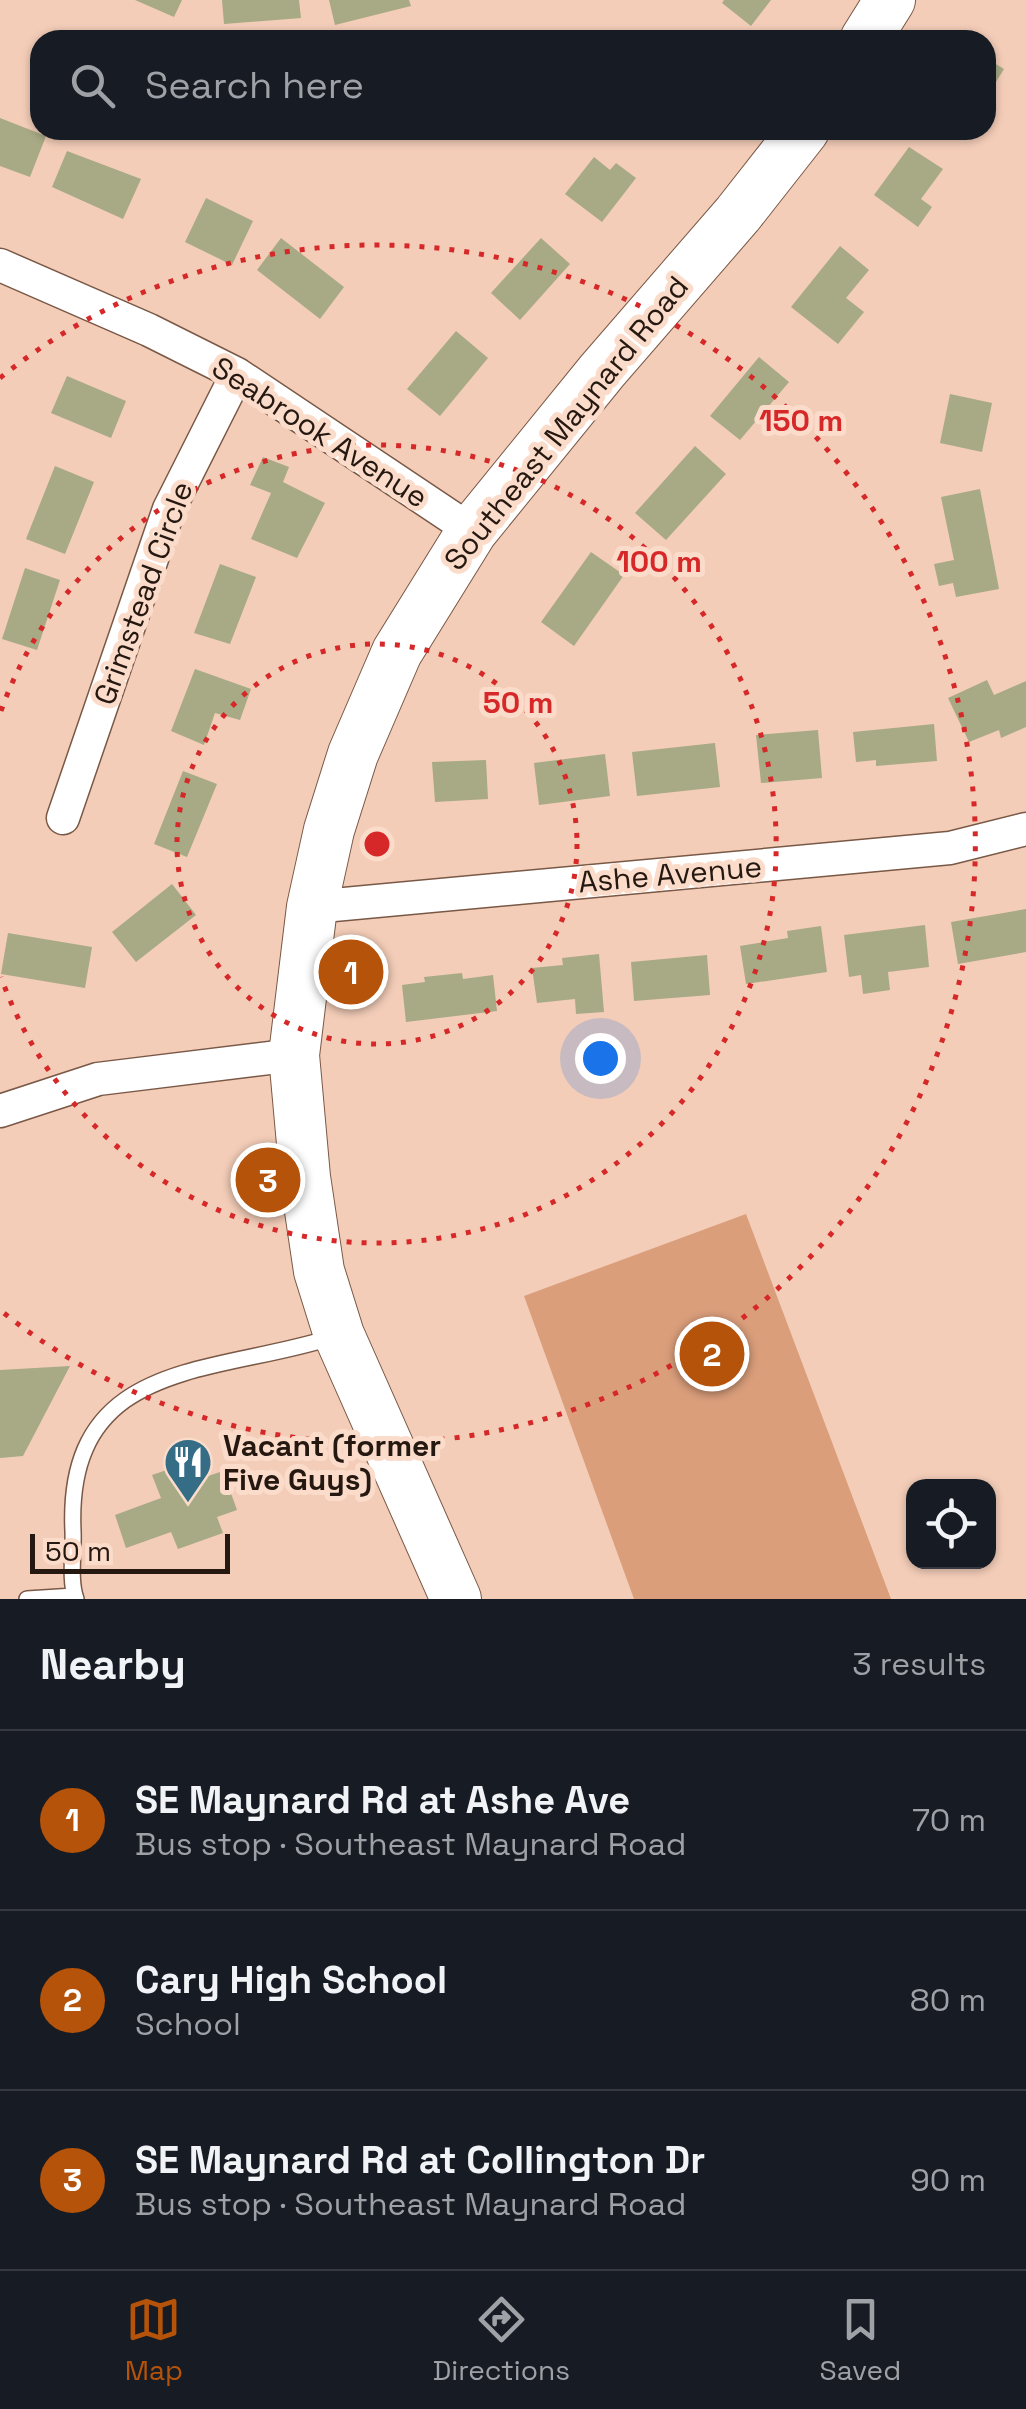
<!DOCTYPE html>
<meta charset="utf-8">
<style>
body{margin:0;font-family:"Space Grotesk",sans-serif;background:#242831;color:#f1f3f6}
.controls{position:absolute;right:30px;bottom:30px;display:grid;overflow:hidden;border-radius:20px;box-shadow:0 2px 8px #0004}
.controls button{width:90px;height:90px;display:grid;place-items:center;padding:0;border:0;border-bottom:2px solid #363941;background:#171b24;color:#f1f3f6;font:50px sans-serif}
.scale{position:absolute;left:30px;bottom:25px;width:200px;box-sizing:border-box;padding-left:10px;border:5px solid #251810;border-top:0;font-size:28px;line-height:35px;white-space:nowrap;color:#251810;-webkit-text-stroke:8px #fbdccb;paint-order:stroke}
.you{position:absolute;left:600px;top:1058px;width:35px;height:35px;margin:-25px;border:8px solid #fff;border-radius:50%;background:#1a73e8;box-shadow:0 0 0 15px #1a73e833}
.badge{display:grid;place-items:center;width:65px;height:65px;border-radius:50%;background:#b45309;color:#fff;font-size:32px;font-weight:700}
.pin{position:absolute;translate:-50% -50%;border:5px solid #fff;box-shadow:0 2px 10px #0006}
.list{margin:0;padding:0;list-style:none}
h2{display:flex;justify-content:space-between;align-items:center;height:130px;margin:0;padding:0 40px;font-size:42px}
h2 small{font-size:32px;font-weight:400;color:#9ea1a6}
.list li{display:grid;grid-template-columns:65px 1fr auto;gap:30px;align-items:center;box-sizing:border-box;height:180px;padding:0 40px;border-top:2px solid #363941}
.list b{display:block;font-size:38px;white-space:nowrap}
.list p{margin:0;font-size:32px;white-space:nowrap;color:#9ea1a6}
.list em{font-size:32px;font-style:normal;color:#9ea1a6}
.icon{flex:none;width:55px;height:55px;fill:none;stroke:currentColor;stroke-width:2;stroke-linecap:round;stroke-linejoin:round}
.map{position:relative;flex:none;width:1026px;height:1599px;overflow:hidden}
.search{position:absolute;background:#171b24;box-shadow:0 2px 8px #0004;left:30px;right:30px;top:30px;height:110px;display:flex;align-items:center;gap:25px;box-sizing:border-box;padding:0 35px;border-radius:30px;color:#9ea1a6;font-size:38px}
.sheet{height:670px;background:#171b24}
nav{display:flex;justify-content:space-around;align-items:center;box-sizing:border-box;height:140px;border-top:2px solid #363941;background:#171b24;font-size:28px;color:#9ea1a6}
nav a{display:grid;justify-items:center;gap:5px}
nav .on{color:#b45309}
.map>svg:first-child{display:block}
</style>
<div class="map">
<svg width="1026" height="1599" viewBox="0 0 1026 1599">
<rect width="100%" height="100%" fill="#f3cdb8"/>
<!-- green -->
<path fill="#da9e7b" d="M746 1214 891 1599H634L524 1296Z"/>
<!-- building -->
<path fill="#a7aa84" d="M135 0H182L174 17Z
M222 0H299L301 18 224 24Z
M329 0H409L411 6 335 25Z
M724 0H771L751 26 722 3Z
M986 58 1004 69 986 98Z
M0 118 46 136 30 177 0 166Z
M909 147 943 169 921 199 932 207 918 227 874 195Z
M67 151 141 179 123 219 52 187Z
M594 157 610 170 616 163 636 178 602 222 565 194Z
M206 198 253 221 232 265 185 242Z
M281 238 344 287 320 319 257 270Z
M541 238 570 264 520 320 491 293Z
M840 246 869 270 846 298 864 312 838 344 791 307Z
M456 331 488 358 440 416 407 389Z
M759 357 789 382 740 440 710 416Z
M67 376 126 401 111 438 51 413Z
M950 394 992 403 982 452 940 443Z
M695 446 726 474 666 540 635 513Z
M263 457 289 467 283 482 325 503 297 558 251 539 271 493 250 485Z
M55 466 94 482 65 554 26 539Z
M980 489 999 589 956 597 953 583 939 586 934 564 954 560 941 497Z
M591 552 624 575 574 646 541 622Z
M220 564 256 577 230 644 194 633Z
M25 568 60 580 37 650 2 639Z
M195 669 251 689 240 720 215 713 204 745 171 731Z
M987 680 994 695 1026 681V727L1001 738 999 730 969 742 948 698Z
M934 724 937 761 876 766V760L856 762 853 732Z
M818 730 822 778 761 783 756 735Z
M715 743 720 787 637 796 632 752Z
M605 754 610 796 539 805 534 763Z
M486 760 488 799 435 802 432 762Z
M183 771 217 784 187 857 154 844Z
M172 884 196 915 136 962 112 932Z
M1026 909V952L958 964 951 922Z
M925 925 929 967 888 972 890 990 863 994 861 975 849 977 844 935Z
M821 926 827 972 746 984 740 946 788 938 787 931Z
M8 933 92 947 85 988 1 974Z
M599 954 604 1012 576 1014 575 999 537 1003 532 968 563 965 562 958Z
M707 955 710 995 634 1001 631 962Z
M462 973 463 979 493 975 497 1011 406 1022 402 985 425 982 424 977Z
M70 1366 23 1456 0 1458V1370Z
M199 1459 205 1477 223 1471 237 1510 217 1517 223 1533 178 1549 171 1532 126 1548 115 1515 161 1498 152 1475Z"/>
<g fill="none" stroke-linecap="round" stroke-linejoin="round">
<!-- lane casing -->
<g stroke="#795846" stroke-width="18">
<path id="lane" d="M27 1599 74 1596
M76 1599C69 1579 74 1553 73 1531 65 1357 216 1375 333 1337"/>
</g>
<!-- street casing -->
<g stroke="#795846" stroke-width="35">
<path id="street" d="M0 265 149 330 237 374 472 531
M63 818 169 509 237 374
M312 907 950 848 1026 829
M0 1111 98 1079 294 1055"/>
</g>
<!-- primary casing -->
<g stroke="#795846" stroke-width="52">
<path id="primary" d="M865 40 890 0
M456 1599 339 1335 319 1271 305 1177 294 1055 312 907 329 830 353 754 397 652 472 531 602 371 738 214 804 130"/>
</g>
<!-- lane -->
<use href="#lane" stroke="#fff" stroke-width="15"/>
<!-- street -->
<use href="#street" stroke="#fff" stroke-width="32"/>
<!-- primary -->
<use href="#primary" stroke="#fff" stroke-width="50"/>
</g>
<!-- distance rings -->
<g fill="none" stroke="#d62828" stroke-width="5" stroke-dasharray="5 10">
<circle cx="377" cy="844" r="200"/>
<path d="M1 711A399 399 0 1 1 1 977"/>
<path d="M0 378A599 599 0 1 1 0 1310"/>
</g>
<!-- icons -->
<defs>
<g id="restaurant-pin" transform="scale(2.5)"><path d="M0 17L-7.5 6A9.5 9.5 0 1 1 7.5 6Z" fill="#356d87" stroke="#fbdccb"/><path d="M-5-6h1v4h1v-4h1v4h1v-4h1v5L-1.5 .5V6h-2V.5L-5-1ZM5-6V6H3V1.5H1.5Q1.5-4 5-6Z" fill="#fff"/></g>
</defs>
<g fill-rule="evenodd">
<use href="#restaurant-pin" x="188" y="1462"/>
</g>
<g text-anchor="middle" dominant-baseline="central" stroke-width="10" stroke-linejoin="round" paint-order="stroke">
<!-- street labels -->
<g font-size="30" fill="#251810" stroke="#fbdccb">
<text transform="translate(566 423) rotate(-51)">Southeast Maynard Road</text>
<text transform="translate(320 432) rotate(33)">Seabrook Avenue</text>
<text transform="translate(143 593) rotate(-70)">Grimstead Circle</text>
<text transform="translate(670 874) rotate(-5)">Ashe Avenue</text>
</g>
<!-- poi labels -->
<g font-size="30" font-weight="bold" fill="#251810" stroke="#fbdccb" text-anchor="start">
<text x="223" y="1445">Vacant (former<tspan x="223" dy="34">Five Guys)</tspan></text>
</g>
</g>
<circle cx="377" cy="844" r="15" fill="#d62828" stroke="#fbdccb" stroke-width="5"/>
<g font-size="30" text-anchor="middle" font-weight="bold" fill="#d62828" stroke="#fbdccb" stroke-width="10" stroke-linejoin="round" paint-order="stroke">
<text x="801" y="431">150 m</text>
<text x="659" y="572">100 m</text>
<text x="518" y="713">50 m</text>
</g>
</svg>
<div class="controls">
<button><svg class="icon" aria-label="locate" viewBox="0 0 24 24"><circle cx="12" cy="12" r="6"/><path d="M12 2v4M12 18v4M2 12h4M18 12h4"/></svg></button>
</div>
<div class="scale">50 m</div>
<div class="you"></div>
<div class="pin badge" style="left:351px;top:972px">1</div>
<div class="pin badge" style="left:712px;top:1354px">2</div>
<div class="pin badge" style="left:268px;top:1180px">3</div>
<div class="search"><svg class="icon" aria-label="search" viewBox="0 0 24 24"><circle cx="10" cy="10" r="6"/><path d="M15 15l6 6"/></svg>Search here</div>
</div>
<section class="sheet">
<h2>Nearby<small>3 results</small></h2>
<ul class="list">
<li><span class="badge">1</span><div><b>SE Maynard Rd at Ashe Ave</b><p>Bus stop · Southeast Maynard Road</p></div><em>70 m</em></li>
<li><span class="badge">2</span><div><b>Cary High School</b><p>School</p></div><em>80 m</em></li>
<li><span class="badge">3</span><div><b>SE Maynard Rd at Collington Dr</b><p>Bus stop · Southeast Maynard Road</p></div><em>90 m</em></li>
</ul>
</section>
<nav>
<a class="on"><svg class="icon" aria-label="map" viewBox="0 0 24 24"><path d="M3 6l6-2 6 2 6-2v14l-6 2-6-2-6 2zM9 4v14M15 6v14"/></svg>Map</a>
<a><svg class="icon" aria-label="directions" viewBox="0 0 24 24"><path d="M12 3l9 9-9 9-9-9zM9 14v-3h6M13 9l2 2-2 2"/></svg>Directions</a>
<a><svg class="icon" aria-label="saved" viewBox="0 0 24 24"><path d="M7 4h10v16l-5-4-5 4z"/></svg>Saved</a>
</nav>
